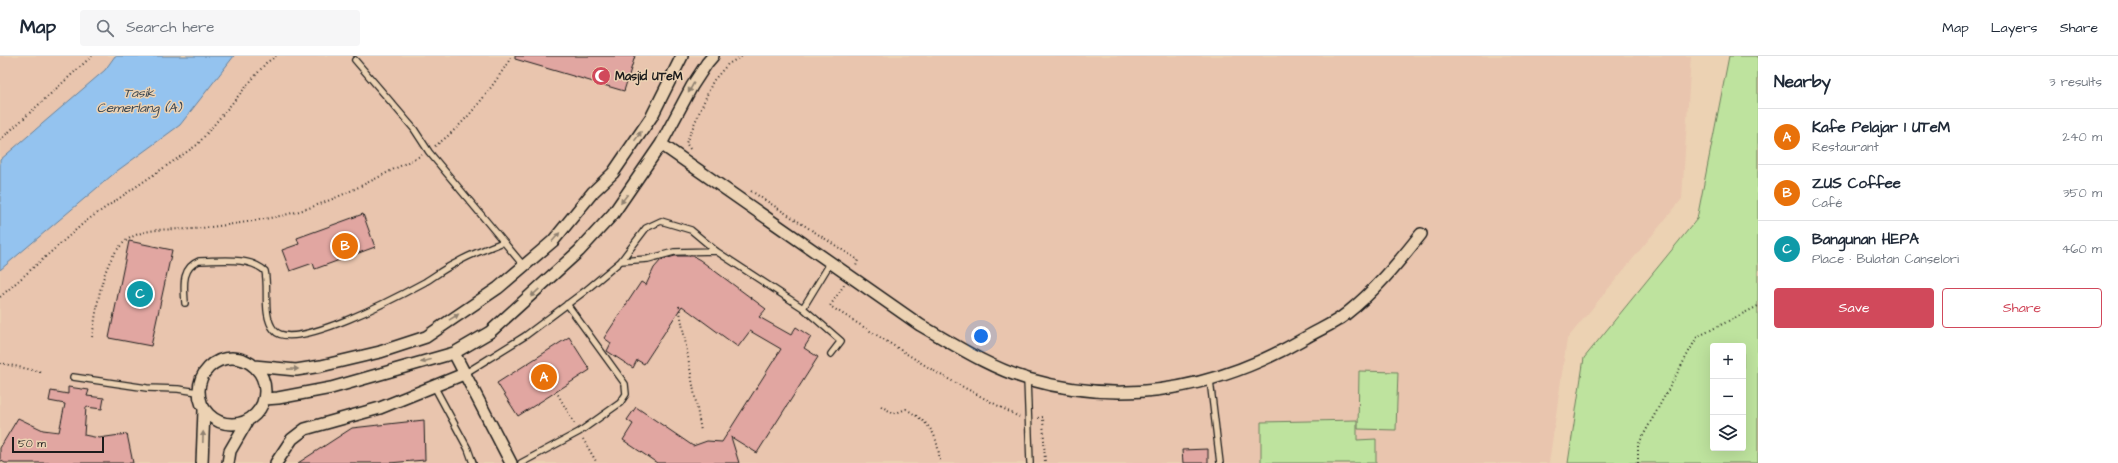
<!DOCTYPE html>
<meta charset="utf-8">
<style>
body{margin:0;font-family:"Architects Daughter",sans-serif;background:#f6f6f7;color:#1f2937}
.controls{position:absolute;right:12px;bottom:12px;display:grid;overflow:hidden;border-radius:4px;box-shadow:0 4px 16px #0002}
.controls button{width:36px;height:36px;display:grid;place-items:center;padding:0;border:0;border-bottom:1px solid #e0e1e3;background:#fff;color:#1f2937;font:20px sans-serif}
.scale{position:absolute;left:12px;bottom:10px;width:92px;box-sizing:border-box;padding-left:4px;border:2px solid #1c1c1c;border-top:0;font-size:11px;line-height:14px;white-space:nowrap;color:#1c1c1c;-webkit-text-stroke:3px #ecd2b3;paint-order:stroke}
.you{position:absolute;left:981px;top:280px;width:14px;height:14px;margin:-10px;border:3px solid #fff;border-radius:50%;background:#1a73e8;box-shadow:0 0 0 6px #1a73e833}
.badge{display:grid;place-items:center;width:26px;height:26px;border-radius:50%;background:#d1495b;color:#fff;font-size:13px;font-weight:700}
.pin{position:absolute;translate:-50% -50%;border:2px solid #fff;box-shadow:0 1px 4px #0006}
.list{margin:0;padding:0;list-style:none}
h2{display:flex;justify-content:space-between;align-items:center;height:52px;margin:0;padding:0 16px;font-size:17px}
h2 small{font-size:13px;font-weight:400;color:#747a83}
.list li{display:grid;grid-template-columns:26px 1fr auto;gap:12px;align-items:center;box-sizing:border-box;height:56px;padding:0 16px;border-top:1px solid #e0e1e3}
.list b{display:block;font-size:15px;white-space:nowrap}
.list p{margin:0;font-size:13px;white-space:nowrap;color:#747a83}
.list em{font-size:13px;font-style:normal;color:#747a83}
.actions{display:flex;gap:8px;padding:12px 16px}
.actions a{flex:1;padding:9px 0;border:1px solid #d1495b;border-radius:4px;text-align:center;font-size:14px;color:#d1495b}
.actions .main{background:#d1495b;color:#fff}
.icon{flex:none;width:22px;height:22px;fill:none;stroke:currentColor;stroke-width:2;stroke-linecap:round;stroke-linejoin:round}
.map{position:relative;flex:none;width:1758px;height:407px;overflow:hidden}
header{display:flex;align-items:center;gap:24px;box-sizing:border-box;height:56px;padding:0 20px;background:#fff;border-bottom:1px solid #e0e1e3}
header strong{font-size:19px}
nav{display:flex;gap:22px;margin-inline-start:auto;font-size:14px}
.search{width:280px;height:36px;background:#f6f6f7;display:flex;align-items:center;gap:10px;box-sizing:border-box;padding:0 14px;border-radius:4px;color:#747a83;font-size:15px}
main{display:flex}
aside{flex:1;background:#fff}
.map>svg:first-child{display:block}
</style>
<header>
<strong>Map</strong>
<div class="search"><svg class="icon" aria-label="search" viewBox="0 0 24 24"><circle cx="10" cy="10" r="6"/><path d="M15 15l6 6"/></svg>Search here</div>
<nav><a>Map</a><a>Layers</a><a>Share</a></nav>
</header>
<main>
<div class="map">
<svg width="1758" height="407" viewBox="0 0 1758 407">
<rect width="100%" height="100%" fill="#ecd2b3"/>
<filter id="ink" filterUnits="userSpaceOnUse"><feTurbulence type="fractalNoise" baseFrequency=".025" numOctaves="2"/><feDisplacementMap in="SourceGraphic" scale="8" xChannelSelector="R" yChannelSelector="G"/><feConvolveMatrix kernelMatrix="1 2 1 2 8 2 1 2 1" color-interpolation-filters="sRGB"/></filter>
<g filter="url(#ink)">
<!-- built -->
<path fill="#e9c5ae" d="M0 0H1691L1682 143 1567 283 1549 407H0Z"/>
<!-- green -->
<path fill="#bee39e" stroke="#6d805d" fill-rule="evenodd" d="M1729 0H1758V407H1568L1584 302 1697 163ZM1713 290H1743V392H1713Z
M1359 315 1398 316 1396 374 1358 373Z
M1357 364V384L1376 383V407H1261V366Z"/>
<!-- water -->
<path fill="#94c3ef" stroke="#64809b" d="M115 0H234L180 69 117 115 0 214V104L105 14Z"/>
<!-- building -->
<path fill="#e1a6a1" stroke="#1c1c1c" d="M515 0H635L624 35 515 3Z
M363 158 375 191 315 213 313 207 290 215 282 194 299 188 297 182Z
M129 185 172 194 151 290 109 282Z
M675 200H693L700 204 766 253 759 261 791 279 796 271 811 281 804 292 818 301 757 397 731 381 739 407H657L623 384 633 368 627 364 636 351 693 390 707 385 722 386 781 293 750 275 738 291 682 250 644 308 637 304 633 312 607 295 611 287 604 282 641 226 646 229 654 212 661 204Z
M569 281 590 314 518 360 497 327Z
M68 331 89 334 87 340 104 342 102 353 86 351 84 379 99 382 127 378 133 407H5L0 404V392L18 362 43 374 59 376 65 348 49 345 51 335 68 338Z
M424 364 425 404 389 407H298L352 372Z
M1208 393V407H1183L1182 394Z"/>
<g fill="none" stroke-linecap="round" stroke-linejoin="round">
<!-- service casing -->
<g stroke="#1c1c1c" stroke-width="8">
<path id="service" d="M355 4 414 73 429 96 523 209
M621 205 648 203 674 196 716 195
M185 247C184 230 181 212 199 205 220 205 249 200 265 215 269 233 262 259 274 274 292 298 403 238 425 226 435 220 445 212 456 207 470 198 487 193 503 186
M803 252 831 206
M464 318 525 280 585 235 621 205 646 172 661 165 691 174 716 195 803 252 841 285 831 298
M73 321 147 332 178 333 198 336
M1027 323 1030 407
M1210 324 1220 407
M434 330 468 393 473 407
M521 407 579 376 620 347 626 338 625 328 567 248"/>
</g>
<!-- minor casing -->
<g stroke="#1c1c1c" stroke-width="14">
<path id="minor" d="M661 88 920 269C955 289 990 312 1028 323 1125 351 1219 332 1305 282 1318 274 1334 268 1346 258 1375 235 1398 207 1421 178
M454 297 511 407
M199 335a33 33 0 1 1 66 0a33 33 0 1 1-66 0Z
M254 310 296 314 321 310 380 296 426 281 498 232 553 185 593 136 613 117 652 60 682 0
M265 343 278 342 331 332 454 297 490 276 579 195 613 158 661 88 692 30 707 7 713 0
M202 407 204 354
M228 407 230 395 248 364
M276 407 292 383 305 373 380 352 464 318"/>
</g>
<!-- path -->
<path stroke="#1c1c1c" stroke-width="2" stroke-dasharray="1 3" stroke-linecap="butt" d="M0 84 92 0
M435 90C466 68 492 32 512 0
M690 93 686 87 713 25 728 8 742 0
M751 135 858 204 856 210
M844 229 830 250 939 318 1019 361
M0 241 86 165 197 89 266 7 276 0
M679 250 701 375
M92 281C98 250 100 201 130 182 148 171 173 174 193 173 221 170 251 166 280 160 331 149 375 122 422 99
M0 307 42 316
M556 335 575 369
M881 350 894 358 906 353C932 369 937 377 940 407
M1038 362 1043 361 1045 407
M583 383 597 407
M1638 407V389L1697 281 1758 250"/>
<!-- service -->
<use href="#service" stroke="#ecd2b3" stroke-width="5.5"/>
<!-- minor -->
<use href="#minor" stroke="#ecd2b3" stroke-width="11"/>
</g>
<!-- one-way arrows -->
<defs><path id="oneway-solid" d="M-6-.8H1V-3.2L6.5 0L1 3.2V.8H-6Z"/></defs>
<g fill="#8e806f">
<use href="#oneway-solid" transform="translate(691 32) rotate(119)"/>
<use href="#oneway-solid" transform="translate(638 80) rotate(-55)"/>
<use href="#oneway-solid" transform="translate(624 143) rotate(127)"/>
<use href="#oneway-solid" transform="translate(556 181) rotate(-49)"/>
<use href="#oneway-solid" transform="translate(535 237) rotate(137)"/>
<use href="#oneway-solid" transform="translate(454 261) rotate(-32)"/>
<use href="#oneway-solid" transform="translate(426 305) rotate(164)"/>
<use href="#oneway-solid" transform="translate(293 313) rotate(-1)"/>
<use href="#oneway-solid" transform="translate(203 381) rotate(-88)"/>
</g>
</g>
<!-- icons -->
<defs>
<g id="mosque-disc" transform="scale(1)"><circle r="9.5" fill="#d1495b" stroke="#ecd2b3"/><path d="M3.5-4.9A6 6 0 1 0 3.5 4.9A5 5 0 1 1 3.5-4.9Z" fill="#fff"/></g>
</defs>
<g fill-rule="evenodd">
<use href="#mosque-disc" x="601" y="20"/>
</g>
<g text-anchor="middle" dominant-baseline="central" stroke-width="3" stroke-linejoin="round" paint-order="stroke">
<!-- poi labels -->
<g font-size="12" font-weight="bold" fill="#1c1c1c" stroke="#ecd2b3" text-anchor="start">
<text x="615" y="20">Masjid UTeM</text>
</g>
<!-- water labels -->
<g font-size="13" font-style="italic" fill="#3a4651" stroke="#ecd2b3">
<text x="139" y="37">Tasik<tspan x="139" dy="15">Cemerlang (A)</tspan></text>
</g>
</g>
</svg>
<div class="controls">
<button>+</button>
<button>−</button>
<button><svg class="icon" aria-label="layers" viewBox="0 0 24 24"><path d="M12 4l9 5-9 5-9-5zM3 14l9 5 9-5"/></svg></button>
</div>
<div class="scale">50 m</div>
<div class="you"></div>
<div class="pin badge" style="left:544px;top:321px;background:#e8710a">A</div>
<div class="pin badge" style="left:345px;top:190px;background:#e8710a">B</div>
<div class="pin badge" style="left:140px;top:238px;background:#0f9aa8">C</div>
</div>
<aside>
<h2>Nearby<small>3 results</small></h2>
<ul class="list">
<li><span class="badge" style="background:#e8710a">A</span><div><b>Kafe Pelajar 1 UTeM</b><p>Restaurant</p></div><em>240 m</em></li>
<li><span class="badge" style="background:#e8710a">B</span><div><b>ZUS Coffee</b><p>Café</p></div><em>350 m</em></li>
<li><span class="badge" style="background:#0f9aa8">C</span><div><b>Bangunan HEPA</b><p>Place · Bulatan Canselori</p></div><em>460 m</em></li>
</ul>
<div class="actions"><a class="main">Save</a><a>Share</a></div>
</aside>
</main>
